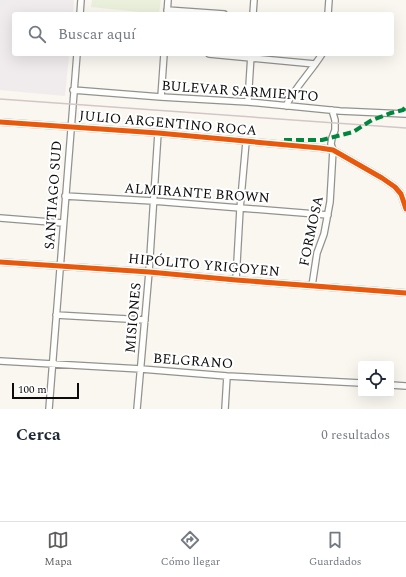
<!DOCTYPE html>
<html lang="es">
<meta charset="utf-8">
<style>
body{margin:0;font-family:Spectral,serif;background:#f2f2f3;color:#1f2937}
.controls{position:absolute;right:12px;bottom:12px;display:grid;overflow:hidden;border-radius:4px;box-shadow:0 4px 16px #0002}
.controls button{width:36px;height:36px;display:grid;place-items:center;padding:0;border:0;border-bottom:1px solid #e0e1e3;background:#fff;color:#1f2937;font:20px sans-serif}
.scale{position:absolute;left:12px;bottom:10px;width:67px;box-sizing:border-box;padding-left:4px;border:2px solid #0c0c0c;border-top:0;font-size:11px;line-height:14px;white-space:nowrap;color:#0c0c0c;-webkit-text-stroke:3px #fff;paint-order:stroke}
.list{margin:0;padding:0;list-style:none}
h2{display:flex;justify-content:space-between;align-items:center;height:52px;margin:0;padding:0 16px;font-size:17px}
h2 small{font-size:13px;font-weight:400;color:#747a83}
.icon{flex:none;width:22px;height:22px;fill:none;stroke:currentColor;stroke-width:2;stroke-linecap:round;stroke-linejoin:round}
.map{position:relative;flex:none;width:406px;height:409px;overflow:hidden}
.search{position:absolute;background:#fff;box-shadow:0 4px 16px #0002;left:12px;right:12px;top:12px;height:44px;display:flex;align-items:center;gap:10px;box-sizing:border-box;padding:0 14px;border-radius:4px;color:#747a83;font-size:15px}
.sheet{height:112px;background:#fff}
nav{display:flex;justify-content:space-around;align-items:center;box-sizing:border-box;height:56px;border-top:1px solid #e0e1e3;background:#fff;font-size:11px;color:#747a83}
nav a{display:grid;justify-items:center;gap:2px}
nav .on{color:#5f5e5c}
.map>svg:first-child{display:block}
</style>
<div class="map">
<svg width="406" height="409" viewBox="0 0 406 409">
<rect width="100%" height="100%" fill="#f9f7f0"/>
<!-- industrial -->
<path fill="#f0ebed" d="M0 0H74L73 14H14V54H69L65 96 0 90Z"/>
<!-- pitch -->
<path fill="#ebf0dc" d="M92 0H161L159 14 91 7Z"/>
<g fill="none" stroke-linecap="round" stroke-linejoin="round">
<!-- minor casing -->
<g stroke="#93928f" stroke-width="8">
<path id="minor" d="M167 10 224 14
M80 14 81 0
M167 14 168 0
M253 14 254 0
M328 14 329 0
M209 54 315 64
M73 90 161 97 248 102 340 111 406 114
M161 97 164 54
M248 102 251 55
M286 106C295 87 311 72 322 54
M0 122 158 133 320 148 333 150 382 178 395 187 401 194 406 209
M65 196 153 201 328 215
M0 218 63 223
M0 262 149 272 236 280 406 293
M236 280 240 209 246 142
M312 286 317 253 324 234 330 202 333 150 331 144 332 138 335 130V120L332 110
M56 315 145 320
M0 361 141 369 227 376 361 383
M391 385 406 386
M49 409 77 54
M137 409 149 272 158 133
M225 409 227 376"/>
</g>
<!-- minor -->
<use href="#minor" stroke="#fefefd" stroke-width="5.5"/>
<!-- rail -->
<path stroke="#d4c6c6" stroke-width="1.5" d="M0 99 406 128"/>
<!-- quiet -->
<path stroke="#00873e" stroke-width="4" stroke-dasharray="8 4" stroke-linecap="butt" d="M284 140H322L353 132 372 120 391 113 403 110 406 106"/>
<!-- cycleway casing -->
<g stroke="#fff" stroke-width="8">
<path id="cycleway" d="M0 122 158 133 320 148 333 150 382 178 395 187 401 194 406 209
M0 262 149 272 236 280 406 293"/>
</g>
<!-- cycleway -->
<use href="#cycleway" stroke="#e8590c" stroke-width="5"/>
</g>
<g text-anchor="middle" dominant-baseline="central" stroke-width="4" stroke-linejoin="round" paint-order="stroke">
<!-- street labels -->
<g font-size="14" fill="#0c0c0c" stroke="#fff">
<text transform="translate(240 91) rotate(4)">BULEVAR SARMIENTO</text>
<text transform="translate(168 123) rotate(5)">JULIO ARGENTINO ROCA</text>
<text transform="translate(197 193) rotate(4)">ALMIRANTE BROWN</text>
<text transform="translate(53 195) rotate(-86)">SANTIAGO SUD</text>
<text transform="translate(311 231) rotate(-78)">FORMOSA</text>
<text transform="translate(204 265) rotate(5)">HIPÓLITO YRIGOYEN</text>
<text transform="translate(133 318) rotate(-85)">MISIONES</text>
<text transform="translate(193 361) rotate(4)">BELGRANO</text>
</g>
</g>
</svg>
<div class="controls">
<button><svg class="icon" aria-label="locate" viewBox="0 0 24 24"><circle cx="12" cy="12" r="6"/><path d="M12 2v4M12 18v4M2 12h4M18 12h4"/></svg></button>
</div>
<div class="scale">100 m</div>
<div class="search"><svg class="icon" aria-label="search" viewBox="0 0 24 24"><circle cx="10" cy="10" r="6"/><path d="M15 15l6 6"/></svg>Buscar aquí</div>
</div>
<section class="sheet">
<h2>Cerca<small>0 resultados</small></h2>
<ul class="list">
</ul>
</section>
<nav>
<a class="on"><svg class="icon" aria-label="map" viewBox="0 0 24 24"><path d="M3 6l6-2 6 2 6-2v14l-6 2-6-2-6 2zM9 4v14M15 6v14"/></svg>Mapa</a>
<a><svg class="icon" aria-label="directions" viewBox="0 0 24 24"><path d="M12 3l9 9-9 9-9-9zM9 14v-3h6M13 9l2 2-2 2"/></svg>Cómo llegar</a>
<a><svg class="icon" aria-label="saved" viewBox="0 0 24 24"><path d="M7 4h10v16l-5-4-5 4z"/></svg>Guardados</a>
</nav>
